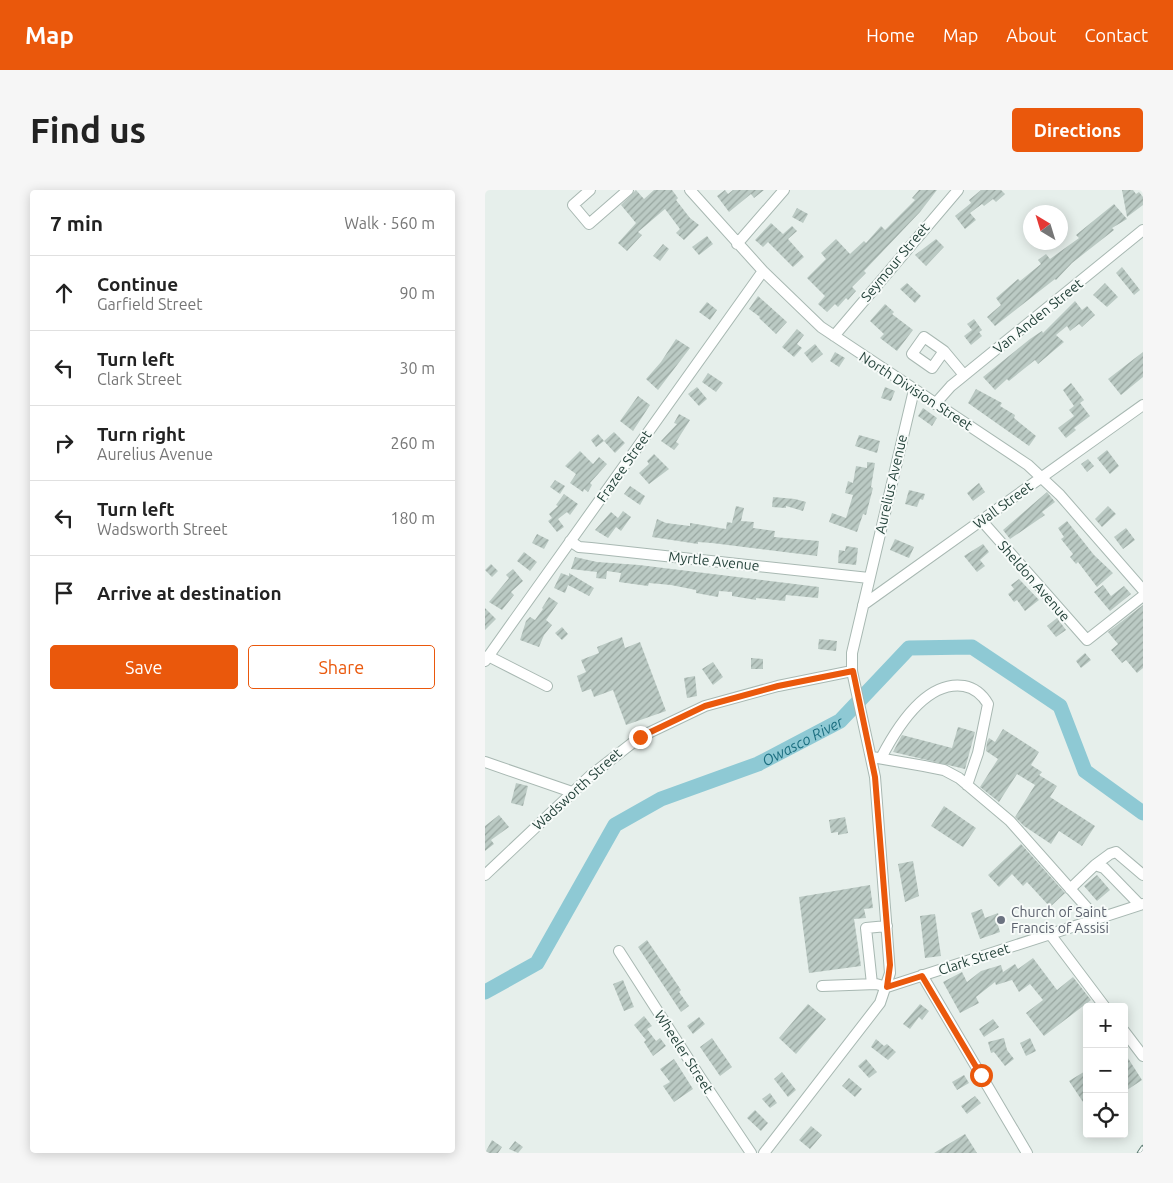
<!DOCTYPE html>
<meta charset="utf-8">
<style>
body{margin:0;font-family:Ubuntu,sans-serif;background:#f6f6f6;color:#222}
.controls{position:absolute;right:15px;bottom:15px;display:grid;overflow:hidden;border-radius:5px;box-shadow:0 2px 12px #0003}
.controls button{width:45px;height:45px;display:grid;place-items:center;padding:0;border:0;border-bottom:1px solid #e0e0e0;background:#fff;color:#222;font:25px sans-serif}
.compass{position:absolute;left:538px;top:15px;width:45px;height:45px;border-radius:50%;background:#fff;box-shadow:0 2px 12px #0003;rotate:322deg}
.stop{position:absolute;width:15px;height:15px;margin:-11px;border:4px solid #ea580c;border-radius:50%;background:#fff}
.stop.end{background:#ea580c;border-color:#fff;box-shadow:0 1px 5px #0008}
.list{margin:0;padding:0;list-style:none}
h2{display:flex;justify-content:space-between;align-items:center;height:65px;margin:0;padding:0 20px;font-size:21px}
h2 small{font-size:16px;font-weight:400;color:#767676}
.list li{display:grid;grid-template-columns:32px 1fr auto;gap:15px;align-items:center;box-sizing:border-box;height:75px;padding:0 20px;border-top:1px solid #e0e0e0}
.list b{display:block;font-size:19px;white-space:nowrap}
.list p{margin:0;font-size:16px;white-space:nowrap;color:#767676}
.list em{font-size:16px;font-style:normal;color:#767676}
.actions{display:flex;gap:10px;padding:15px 20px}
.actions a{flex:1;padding:11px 0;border:1px solid #ea580c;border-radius:5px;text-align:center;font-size:18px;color:#ea580c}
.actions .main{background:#ea580c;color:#fff}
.icon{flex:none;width:28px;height:28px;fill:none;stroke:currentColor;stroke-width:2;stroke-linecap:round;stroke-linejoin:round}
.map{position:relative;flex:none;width:658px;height:963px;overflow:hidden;border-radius:5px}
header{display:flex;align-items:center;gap:30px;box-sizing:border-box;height:70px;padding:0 25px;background:#ea580c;color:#fff}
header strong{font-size:24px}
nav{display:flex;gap:28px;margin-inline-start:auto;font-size:18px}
.intro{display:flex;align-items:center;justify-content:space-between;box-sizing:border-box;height:120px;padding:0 30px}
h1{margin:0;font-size:35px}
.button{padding:12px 22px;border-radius:5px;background:#ea580c;color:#fff;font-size:18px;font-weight:700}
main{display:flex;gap:30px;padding:0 30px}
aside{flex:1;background:#fff;border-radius:5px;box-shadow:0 2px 12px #0003}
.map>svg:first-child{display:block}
</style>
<header>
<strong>Map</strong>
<nav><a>Home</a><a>Map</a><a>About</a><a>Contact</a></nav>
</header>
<div class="intro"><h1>Find us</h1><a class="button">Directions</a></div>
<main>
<aside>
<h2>7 min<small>Walk · 560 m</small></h2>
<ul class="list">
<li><svg class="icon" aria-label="ahead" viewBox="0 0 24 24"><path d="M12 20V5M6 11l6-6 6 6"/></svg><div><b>Continue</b><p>Garfield Street</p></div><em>90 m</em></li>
<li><svg class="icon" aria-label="left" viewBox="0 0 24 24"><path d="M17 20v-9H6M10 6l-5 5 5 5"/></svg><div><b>Turn left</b><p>Clark Street</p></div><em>30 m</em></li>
<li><svg class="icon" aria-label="right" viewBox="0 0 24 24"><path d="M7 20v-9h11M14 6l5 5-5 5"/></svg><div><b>Turn right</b><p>Aurelius Avenue</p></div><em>260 m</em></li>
<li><svg class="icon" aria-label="left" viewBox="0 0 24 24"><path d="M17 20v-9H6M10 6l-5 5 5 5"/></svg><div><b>Turn left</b><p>Wadsworth Street</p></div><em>180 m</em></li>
<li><svg class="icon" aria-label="arrive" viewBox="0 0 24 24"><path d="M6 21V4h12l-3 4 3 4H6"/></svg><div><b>Arrive at destination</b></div></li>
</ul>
<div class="actions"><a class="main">Save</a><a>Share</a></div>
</aside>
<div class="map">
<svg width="658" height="963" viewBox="0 0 658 963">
<defs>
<pattern id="building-hatch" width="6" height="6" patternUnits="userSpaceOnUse" patternTransform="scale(1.25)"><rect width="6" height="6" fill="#bbcac4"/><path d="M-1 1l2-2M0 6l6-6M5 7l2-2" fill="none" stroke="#98a6a0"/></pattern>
</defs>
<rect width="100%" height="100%" fill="#e6efeb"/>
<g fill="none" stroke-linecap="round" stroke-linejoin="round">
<!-- river -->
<path stroke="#8ec9d4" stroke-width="15" id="s1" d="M0 802 52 773 130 635 176 609 273 574 355 531 424 458 487 457 575 516 600 581 658 623"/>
</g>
<!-- building -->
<path fill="url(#building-hatch)" d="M151 0 159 9 169 0H187L193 8 191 10 205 28 214 35 199 50 191 43 195 39 180 19 153 42 157 45 142 61 133 53 151 33 136 15Z
M240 0 243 4 248 0H279L269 8 266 4 244 22 232 6Z
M434 0H452L435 22 379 81 381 83 367 97 371 101 363 110 361 108 353 117 350 114 342 122 333 114 340 106 322 88 341 69 336 63 351 49 365 64 379 51 381 53 396 36 400 40 430 10 427 8Z
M496 0H516L520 4 511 12 508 9 499 16 497 14 485 23 491 30 480 39 470 26 486 13 484 10Z
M637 0H648L651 4 654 2 658 7V15L642 27Z
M629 14 642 29 627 38 629 40 587 73 571 90 570 89 510 136 502 127 516 115 511 108 533 89 535 91 556 74 553 70 561 64 565 69 594 48 591 45Z
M312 18 323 24 318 33 307 27Z
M286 33 298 44 307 36 312 41 303 49 319 67 308 77 283 52 278 57 270 50Z
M222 46 228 54 214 65 207 57Z
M451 49 459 57 441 76 430 65Z
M178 54 184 59 175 71 168 66Z
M637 77 655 100 649 105 631 83Z
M422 93 436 106 430 113 415 99Z
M620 93 633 107 622 117 608 105Z
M273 106 302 132 291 144 274 128 275 127 264 119Z
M590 111 597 120 602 116 610 125 597 137 594 134 585 141 582 136 571 145 579 152 560 168 553 174 550 170 524 191 522 189 510 200 498 187 545 149 557 141 558 143Z
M222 112 232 120 225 130 214 122Z
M400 114 409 122 407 124 428 140 412 161 395 148 399 144 385 131Z
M489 129 497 140 494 142 497 146 486 155 479 146 487 140 482 134Z
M312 139 319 145 312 154 317 158 309 167 297 157Z
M191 149 205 158 173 200 161 189 176 172Z
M330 154 338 164 327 173 319 163Z
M350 162 360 168 354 177 345 171Z
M658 162V187L636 205 623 189Z
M223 183 238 193 231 202 217 192Z
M586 193 599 210 595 213 605 226 589 238 591 240 581 248 573 238 589 226 584 220 589 216 578 200Z
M212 197 222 209 214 216 203 204Z
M400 197 410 201 406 211 396 208Z
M491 199 517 213 515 216 530 225 529 228 551 246 544 256 483 213Z
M153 206 165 215 148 241 135 231Z
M438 218 452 228 447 236 433 226Z
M194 224 205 230 191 252 194 254 189 260 176 251 192 234 189 233Z
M129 242 140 253 130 263 119 251Z
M113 244 119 251 111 257 106 250Z
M374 245 395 251 392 263 370 256Z
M622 260 634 276 625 284 612 268Z
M95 261 108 274 114 267 122 274 105 293 107 295 103 302 99 299 98 302 85 293 91 284 80 276Z
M169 264 184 279 164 294 154 283 164 274 162 271Z
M603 269 609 276 602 282 596 274Z
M382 272 390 273 386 297 388 298 381 325 378 324 372 342 344 332 347 323 361 328 368 305 360 303 363 291 368 293 371 276 382 278Z
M70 290 80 296 75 304 65 297Z
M494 293 500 302 488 311 482 303Z
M145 296 160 306 155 315 139 304Z
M424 300 440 304 438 310 435 309 432 317 420 314Z
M562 302 570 312 557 322 560 325 525 349 518 340Z
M79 304 93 314 85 325 82 322 73 329 79 337 72 342 63 331 67 328 64 324 73 316 71 315Z
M288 307 310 309 321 312 318 321 301 316V318L287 317Z
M251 316 259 318 256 331 269 332 268 338 290 341 289 347 334 351 332 366 227 353 213 352V354L167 347 172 329 181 333 205 336V333L241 339 242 332 247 333Z
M623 316 631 324 617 337 610 329Z
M138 321 146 327 136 341 131 337 123 348 110 340 126 322 133 328Z
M582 331 609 365 628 383 612 397 593 372 591 374 585 367 588 364 576 349 579 347 573 338Z
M641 338 650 350 638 359 629 347Z
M52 344 64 350 59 359 47 353Z
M410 349 429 357 424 368 405 360Z
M498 354 504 362 495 370 500 376 492 382 479 366Z
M361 356 373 358 371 375 353 373 354 360 360 361Z
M39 362 52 372 45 381 32 371Z
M90 367 112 372 154 375 334 397 333 408 301 405 300 411 271 408V410L247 406V402L234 401 233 407 211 403V400L186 395 164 393 163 396 134 392 136 383 122 381 121 389 111 388 112 382 86 379Z
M6 374 13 381 7 387 0 380Z
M28 379 38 391 26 402 29 405 17 420 4 412 24 388 21 385Z
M76 383 84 386V383L109 398 104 406 83 395 80 403 69 398Z
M534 389 554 410 540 421 532 410 529 412 523 404 529 399 526 395Z
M618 395 626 406 639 396 646 404 625 421 609 402Z
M64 407 73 413 61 430 67 435 59 445 54 457 35 450 41 431 45 427 50 430 58 419 57 418Z
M658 415V478L652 483 641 470 637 473 626 460 633 454 623 442Z
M0 418 11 429 0 440Z
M572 428 581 440 571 447 562 436Z
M77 437 83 444 77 450 70 443Z
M137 447 140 458 155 452 181 521 141 535 128 500 109 507 106 499 97 502 92 486 101 482 96 470 114 463 112 457Z
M334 449 352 451 351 461 333 459Z
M600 463 606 470 596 478 591 471Z
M266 468 278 469V479H266Z
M228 472 238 487 228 495 217 479Z
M210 486 212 506 202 508 199 488Z
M473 537 490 542 480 579 408 562 417 545 467 558Z
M518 539 554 562 546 575 557 582 554 585 572 596 565 607 610 636 597 656 574 641 566 654 539 636 530 627 550 595 532 584 514 612 495 597 513 569 501 561 502 552 504 548 510 552Z
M31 593 43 596 38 616 26 613Z
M459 616 491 638 478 657 446 636Z
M14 625 24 637 6 650 9 654 0 661V636Z
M360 627 363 643 353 645V642L346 643 344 630Z
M536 654 580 703 565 717 542 692 538 696 527 684 514 697 503 685Z
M428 671 434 706 420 712 413 674Z
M612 685 625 700 612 711 599 696Z
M385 695 388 718 379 719 381 728 369 729 376 776 324 783 314 707Z
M497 719 500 728 513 723 515 731 512 732 515 742 495 749 486 723Z
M450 724 456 766 440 768 435 726Z
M162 750 196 800 194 802 204 816 196 822 153 757Z
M548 768 572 800 588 787 606 810 559 846 541 823 558 810 545 794 534 802 527 790 511 795 510 792 491 807 494 813 475 823 458 792 477 782 482 792 496 781 516 775 518 782 530 774 533 779Z
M138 790 149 817 139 821 128 794Z
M323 814 341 829 311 864 294 848Z
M435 814 444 821 437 830 434 827 425 839 418 834Z
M159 826 167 836 162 839 171 851 175 848 181 856 168 866 159 852 161 850 149 835Z
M214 827 220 834 208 844 202 836Z
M508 829 514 837 499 847 494 839Z
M227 848 247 877 235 886 215 857Z
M519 848 522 860 529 869 520 876 509 862 506 863 503 852Z
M545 848 551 861 541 866 535 853Z
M391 849 399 856 402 854 411 862 403 870 386 857Z
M639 862 657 890 639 902Z
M189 869 208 899 189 912 178 896 185 892 175 879Z
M381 869 392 882 384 888 373 876Z
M602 880V918L584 891Z
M297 882 311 900 303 907 289 889Z
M479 885 484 893 472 900 467 892Z
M364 888 377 899 370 907 357 896Z
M285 903 292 913 285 918 277 909Z
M490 906 496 913 482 924 476 916Z
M270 920 283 933 276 941 262 928Z
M326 936 337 945 325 959 314 950Z
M480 944 492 963H449Z
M7 950 17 957 13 963H0Z
M30 951 38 957 33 963 24 959Z"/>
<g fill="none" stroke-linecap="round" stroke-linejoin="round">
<!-- minor casing -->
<g stroke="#a8b8b2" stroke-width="12">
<path id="minor" d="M105 0 88 15 104 34 143 0
M205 0 278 81 336 137 543 275 575 305 658 400
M252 54 299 0
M349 146 473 0
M459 161 447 178 427 164 439 147 459 161 479 185
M450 214 466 196 658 40
M497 331 602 450 658 406
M85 351 94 357 106 358 384 388
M378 415 658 215
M3 466 62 496
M0 471 278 81
M387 567 439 576 459 580 474 588 525 631 612 729
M396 568C411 539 440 490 479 496 490 498 497 504 503 514L493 563 482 595
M0 572 87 602
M610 675 625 664 631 662 658 685
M0 685 105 586 155 547 220 516 293 496 367 481
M585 699 610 675 619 678 655 715
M565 744 620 817
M134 761 215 887 266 963
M437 785 542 963
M387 794 381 738 402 736
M337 796 391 794 402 797
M402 797 658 714
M639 841 658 866
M279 963 395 813 405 783 390 587 367 481V463L429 200"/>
</g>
<!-- minor -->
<use href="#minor" stroke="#fff" stroke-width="10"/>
<!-- rail casing -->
<g stroke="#5f7d75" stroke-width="4.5">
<path id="rail" d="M654 963 658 957"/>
</g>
<!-- rail -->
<use href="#rail" stroke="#f7fbf9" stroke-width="2.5" stroke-dasharray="8" stroke-linecap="butt"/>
</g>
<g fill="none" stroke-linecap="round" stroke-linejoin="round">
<!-- route -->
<path stroke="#ea580c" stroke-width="6" d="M155 547 220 516 293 496 368 481 390 587 405 775 402 797 437 786 496 885"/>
</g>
<!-- markers -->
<circle fill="#6b7280" stroke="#f7fbf9" stroke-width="2" cx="516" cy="730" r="5"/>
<g text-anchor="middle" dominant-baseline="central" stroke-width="4" stroke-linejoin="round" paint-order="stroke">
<!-- street labels -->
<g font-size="14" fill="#24423a" stroke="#f7fbf9">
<text transform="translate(410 72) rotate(-50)">Seymour Street</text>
<text transform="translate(553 126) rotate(-39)">Van Anden Street</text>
<text transform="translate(431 201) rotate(33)">North Division Street</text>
<text transform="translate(139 276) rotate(-55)">Frazee Street</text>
<text transform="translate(406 294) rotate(-77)">Aurelius Avenue</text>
<text transform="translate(518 315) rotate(-36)">Wall Street</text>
<text transform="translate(229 371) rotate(6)">Myrtle Avenue</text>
<text transform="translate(549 391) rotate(49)">Sheldon Avenue</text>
<text transform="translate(92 599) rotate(-42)">Wadsworth Street</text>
<text transform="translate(489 769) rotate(-18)">Clark Street</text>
<text transform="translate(199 862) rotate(57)">Wheeler Street</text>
</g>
<!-- worship labels -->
<g font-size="14" fill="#5b616d" stroke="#f7fbf9" text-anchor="start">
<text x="526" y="722">Church of Saint<tspan x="526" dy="16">Francis of Assisi</tspan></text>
</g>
<!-- water labels -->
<g font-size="15" font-style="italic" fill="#1c6f80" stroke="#f7fbf9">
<text stroke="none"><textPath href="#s1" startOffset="424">Owasco River</textPath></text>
</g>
</g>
</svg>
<div class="controls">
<button>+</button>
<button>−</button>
<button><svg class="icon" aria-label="locate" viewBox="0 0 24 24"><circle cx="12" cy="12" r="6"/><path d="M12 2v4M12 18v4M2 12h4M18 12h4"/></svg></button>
</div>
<svg class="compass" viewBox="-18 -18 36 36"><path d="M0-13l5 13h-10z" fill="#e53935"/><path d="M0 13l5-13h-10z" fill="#767676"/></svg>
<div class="stop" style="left:496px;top:885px"></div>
<div class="stop end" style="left:155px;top:547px"></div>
</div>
</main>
